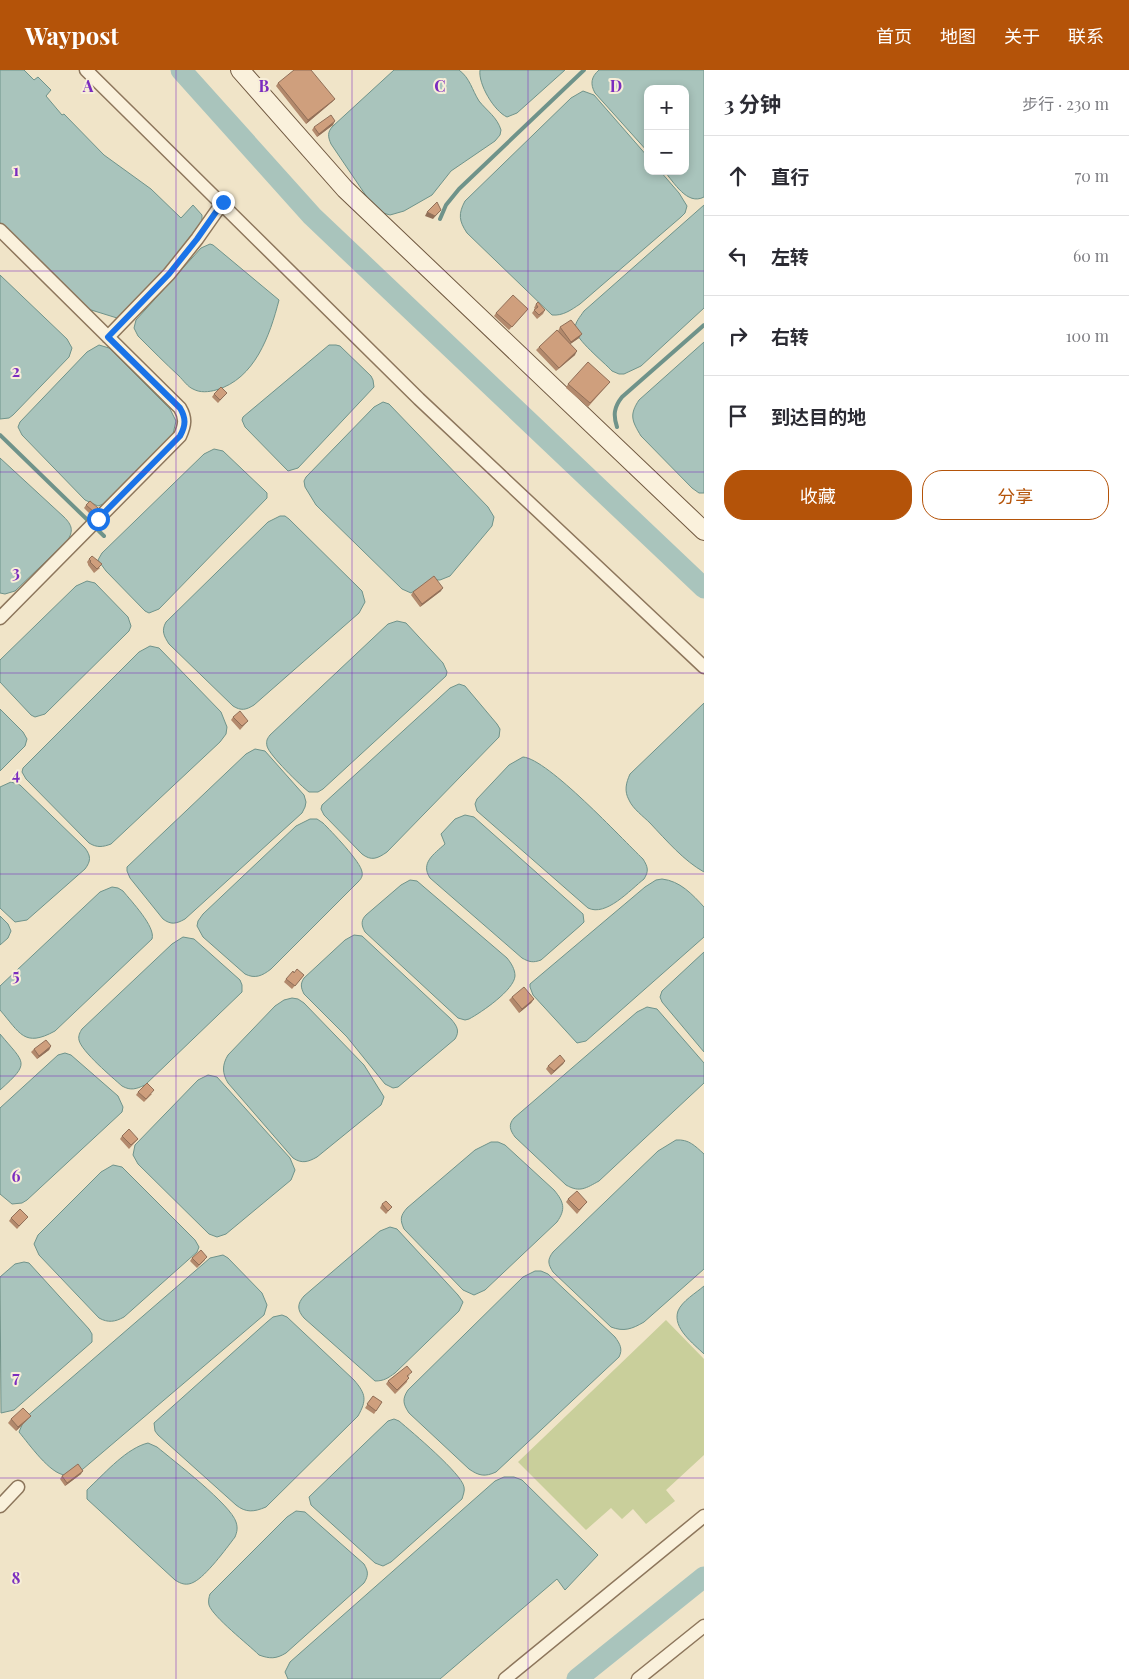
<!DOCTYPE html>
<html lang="zh">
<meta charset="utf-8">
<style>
body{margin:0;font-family:"Playfair Display","Noto Sans SC",serif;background:#f7f7f7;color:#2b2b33}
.controls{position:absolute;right:15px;top:15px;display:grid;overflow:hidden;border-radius:10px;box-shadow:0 2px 8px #0003}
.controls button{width:45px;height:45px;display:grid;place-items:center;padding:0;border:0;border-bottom:1px solid #e1e1e2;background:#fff;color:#2b2b33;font:25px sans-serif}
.stop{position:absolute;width:15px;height:15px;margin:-11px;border:4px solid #1a73e8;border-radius:50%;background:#fff}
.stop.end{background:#1a73e8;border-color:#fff;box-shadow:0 1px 5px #0008}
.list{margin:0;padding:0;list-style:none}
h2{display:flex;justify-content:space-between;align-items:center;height:65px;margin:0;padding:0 20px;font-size:21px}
h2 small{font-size:16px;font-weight:400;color:#7c7c81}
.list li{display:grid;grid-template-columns:32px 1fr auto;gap:15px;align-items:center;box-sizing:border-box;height:80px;padding:0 20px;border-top:1px solid #e1e1e2}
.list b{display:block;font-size:19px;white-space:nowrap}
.list em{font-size:16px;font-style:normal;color:#7c7c81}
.actions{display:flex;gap:10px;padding:15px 20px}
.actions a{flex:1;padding:11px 0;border:1px solid #b45309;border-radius:20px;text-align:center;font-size:18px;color:#b45309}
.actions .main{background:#b45309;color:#fff}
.icon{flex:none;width:28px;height:28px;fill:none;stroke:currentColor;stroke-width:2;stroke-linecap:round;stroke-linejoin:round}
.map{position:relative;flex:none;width:704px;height:1609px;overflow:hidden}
header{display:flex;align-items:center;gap:30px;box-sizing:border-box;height:70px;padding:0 25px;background:#b45309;color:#fff}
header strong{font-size:24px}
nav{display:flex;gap:28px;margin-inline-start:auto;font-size:18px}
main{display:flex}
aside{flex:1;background:#fff}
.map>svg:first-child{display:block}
</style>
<header>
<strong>Waypost</strong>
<nav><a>首页</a><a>地图</a><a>关于</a><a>联系</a></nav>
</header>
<main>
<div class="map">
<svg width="704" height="1609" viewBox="0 0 704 1609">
<rect width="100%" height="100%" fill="#f0e4c8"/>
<!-- green -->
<path fill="#c9cf9b" d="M666 1250 704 1289V1385L666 1420 675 1431 646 1454 633 1439 622 1449 611 1438 586 1460 518 1392Z"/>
<!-- water -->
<path fill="#a9c4bc" stroke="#6f938a" d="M0 0H24L34 10 38 7 51 20 46 26 62 45 64 44 104 85 151 119 181 148 193 135 202 145V151L163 202 117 248 88 239 0 155Z
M394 0H459C470 8 472 20 479 31 487 41 497 47 501 60L500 65 495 71 451 101 432 125 404 141 390 145 380 142 371 133 331 74C328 67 327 62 333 56Z
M480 0H565L517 43 507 47C494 41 478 14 480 0Z
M599 0H704V127C687 136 674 112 664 101H685V19H648V82L595 23C590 14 591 7 599 0Z
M583 21 594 25 648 87V101H660L679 123 687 136 685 143 681 147 580 234C571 240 563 246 552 245L467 163C459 151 458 144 465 131L571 28Z
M704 135V238L641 296 624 304H619L612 301C604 292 576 270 575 259 575 252 580 247 584 241Z
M210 174 213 175 279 230C270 265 255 309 216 320 209 322 200 323 193 319 188 317 183 310 179 306 165 293 151 279 138 266L134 258 136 250 201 178Z
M0 205 67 269 72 278 69 287 13 345 9 348 0 349Z
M704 272V423H699L692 418 641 366C632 351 629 345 639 330Z
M99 275 109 278 170 339 176 351 173 364 106 433 98 436 85 430 22 365 18 357 20 352 87 282Z
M329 275H336L340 276 371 306 373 310 374 317 298 398 288 401 245 357 242 350 243 347Z
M383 332 389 334 488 437 494 447 492 456 450 506 440 510H431L411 523 402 519 316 435 305 417 304 411 306 407 374 337Z
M214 379 223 381 264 420 267 423V428L159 539 149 543 145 541 106 501 98 490 102 483 204 384Z
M0 388 64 447C72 455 74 461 67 471L15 521 5 524 0 523Z
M280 446H285L289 449 362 521 365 532 359 543 254 635C246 640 241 641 233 636L169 574C164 566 161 561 166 552L268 452Z
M87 511 95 513 128 547 131 556 129 561 45 644 35 647 31 645 0 612V590L76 516Z
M397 551 406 553 443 593 447 602 446 606 323 719 318 722H309C301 716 269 685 267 676 266 671 267 669 270 665L388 554Z
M150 576 159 578 221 642 227 657 226 664 220 672 111 774C103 777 97 778 89 773L26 709 22 702 23 698 139 582Z
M459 614 465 616 497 654 500 659 499 667 387 782C377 789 371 791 362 784L324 745 321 739 322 735 450 618Z
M704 633V802C684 791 666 770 650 753 643 746 633 739 629 730 624 721 626 713 630 704Z
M0 639 23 662 27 669 25 676 0 701Z
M255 679 265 681 304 725 306 732 305 737 302 743 185 849C176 854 171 855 163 849L130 808 127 801V797L246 684Z
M523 687C548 689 622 769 643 789 648 797 649 801 644 809 630 820 606 847 588 838L477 741 475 734 477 729 509 695Z
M11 712 20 715 85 778C91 786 91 791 85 799L27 850 15 852 0 838V717Z
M465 745 474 747 583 844 584 852 581 855 541 890C533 893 529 892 522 888L430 808C420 793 434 784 445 774L441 764 455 749Z
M310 749H317L323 753C331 761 361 792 362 802 363 806 361 809 358 812L271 899C262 906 255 909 245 904L203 867 197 856 198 851 203 844 296 756Z
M662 809C680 811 692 824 704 837V867L586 971 577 973 533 925 530 917V914L645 817 656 810Z
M410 810 417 811 507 888C511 893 515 899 515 906 514 920 482 942 469 949L465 950 458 948 365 862C361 855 361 850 366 845L401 815Z
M112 817 118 818 123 821C131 831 156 857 152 869L55 961C24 978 20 963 0 940V916L100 822Z
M0 846 8 854 11 861 8 868 0 875Z
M354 865 362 866 451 949C457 956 460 961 455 969L398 1017 393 1018 385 1014 347 967 304 924C301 918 300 914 304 908L345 870Z
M183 867 194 869 240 910 242 915V922L145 1015C136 1019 131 1021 122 1016 113 1008 81 981 79 970 78 966 80 962 82 959L172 874Z
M704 882V982L662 932 660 927 662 921Z
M292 928 298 929 304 933 364 995 384 1027 381 1035 317 1087C308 1092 302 1094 293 1088L228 1013C222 1003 222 995 228 985L275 936 284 930Z
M647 937 657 939 704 993V1013L599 1111C586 1118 580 1123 566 1115L515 1067C510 1060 508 1055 514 1048L637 942Z
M0 964C25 994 31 992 0 1020Z
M65 983 71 985 118 1026 123 1037 122 1042 27 1130 22 1133 12 1134 0 1124V1038L58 985Z
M208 1005 217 1007 290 1088 295 1100 291 1110 226 1164 217 1167 209 1164 138 1094 133 1085 135 1075 198 1010Z
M676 1070C689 1069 695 1076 704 1084V1199L644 1252C632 1259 624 1262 611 1257L553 1202C548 1194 547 1190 553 1182L658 1081Z
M491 1072H498L505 1075 554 1120C564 1132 566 1139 557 1152L485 1220 474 1225 463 1220 404 1159C400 1150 400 1146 407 1138L475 1080Z
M113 1095 122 1097 195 1170 199 1177 197 1182 124 1247C115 1252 108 1253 99 1248L39 1185 34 1174 38 1165 101 1102Z
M390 1157 397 1159 458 1225 463 1232 459 1241 395 1303C388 1308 384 1311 375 1311L304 1248C297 1240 297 1234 304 1226L380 1161Z
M223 1185 228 1188 262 1223 267 1235 264 1245 83 1399C78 1402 72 1406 65 1405 50 1404 29 1374 19 1362L25 1348 202 1195 210 1188Z
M24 1192 29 1193 89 1259 92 1264V1272L14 1340 1 1343 0 1207 15 1194Z
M535 1201H541L548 1204 615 1267C620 1274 623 1279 619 1287L496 1402C485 1407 479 1406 469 1399L409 1343C403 1334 402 1329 408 1320L523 1207Z
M704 1216V1284C694 1274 672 1258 678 1241 682 1231 696 1223 704 1216Z
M282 1245 287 1247 354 1310C366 1324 367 1330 358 1346L266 1437C254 1442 246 1443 236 1435L158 1365 155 1361 154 1353 267 1252 273 1247Z
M394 1349 399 1351C412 1362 462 1404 464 1417 465 1421 463 1425 462 1429L391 1492 383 1496 375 1493 311 1435 309 1427 388 1351Z
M148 1373 157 1377C174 1391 231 1435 236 1452 238 1458 237 1462 235 1467 226 1479 206 1506 194 1512 187 1516 181 1514 175 1510L87 1429V1420L91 1416C106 1402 127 1378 148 1373Z
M504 1407H514L522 1410 598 1485 565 1520 557 1509 440 1609H288L285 1602 290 1592 495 1411Z
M296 1441 305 1442 364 1494C368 1501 369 1505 364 1513L286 1583C276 1589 270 1589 259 1585 248 1574 213 1547 209 1535 208 1531 209 1527 210 1524L287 1447Z"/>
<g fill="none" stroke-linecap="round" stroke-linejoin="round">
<!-- stream -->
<path stroke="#6f938a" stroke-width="4" d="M440 149 446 135 459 119 584 0
M617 357C613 345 614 337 622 327L704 255
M0 365 104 466"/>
<!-- river -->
<path stroke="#a9c4bc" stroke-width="21" d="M181 0 312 146 704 518
M577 1609 704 1507"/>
<!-- street casing -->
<g stroke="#8d765c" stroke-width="15">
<path id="street" d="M86 0 419 329 704 597
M0 160 180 338C186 348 185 355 180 366L0 548
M108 267 169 204 197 169 223 132
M0 1436 18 1417
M505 1609 704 1446
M638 1609 704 1556"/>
</g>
<!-- secondary casing -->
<g stroke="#6f573f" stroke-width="20">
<path id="secondary" d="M240 0 345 119 704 461"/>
</g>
<!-- street -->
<use href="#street" stroke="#faf1dc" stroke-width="12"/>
<!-- secondary -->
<use href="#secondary" stroke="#faf1dc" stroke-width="18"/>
</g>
<!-- wall -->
<path fill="#b2896c" d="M278 13 335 29 332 32 306 54 276 16Z
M333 55 317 67 312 60 314 57Z
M536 234 545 240 543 244 537 249 532 243 535 239 534 238Z
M528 239 509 260 494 246 496 243Z
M560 257 579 268 570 274 575 285 556 301 536 280 539 277 558 261Z
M610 312 588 337 566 318 568 314Z
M227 323 218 333 212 327 214 324Z
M86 435 98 438 91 445 84 438Z
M89 489 100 498 94 503 88 495V494L87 492Z
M441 521 420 537 411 525 413 522Z
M233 647 248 651 240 660 231 650Z
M304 905 292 919 284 912 286 909Z
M512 927 534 929 531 933 519 943 509 930Z
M51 976 49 980 37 989 31 982 34 979Z
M565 991 563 994 551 1005 546 999 548 996Z
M138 1022 152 1024 144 1032 136 1025Z
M122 1066 138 1069 129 1079 120 1069Z
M568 1129 587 1132 577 1144 566 1132Z
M382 1134 392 1137 386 1144 380 1138Z
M28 1147 17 1159 9 1151 11 1148Z
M192 1188 205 1190 197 1198 190 1191Z
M410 1305 408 1307 407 1312 395 1324 386 1314 388 1311Z
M373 1326 382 1332 374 1344 365 1338Z
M31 1346 16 1361 8 1353 11 1349Z
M81 1404 65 1416 60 1409 62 1406Z"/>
<!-- shaded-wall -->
<path fill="#916f58" d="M335 29 332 32 306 54 308 50Z
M335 51 333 55 317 67 319 64Z
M441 140 433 149 425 146 427 142Z
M582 264 579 268 569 275 571 272Z
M577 281 575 285 556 301 559 298Z
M443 518 441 521 420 537 422 534Z
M534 929 531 933 519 943 522 939Z
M51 976 49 980 37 989 39 986Z
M565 991 563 994 551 1005 554 1001Z
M31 1346 16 1361 18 1357Z
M83 1401 81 1404 65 1416 67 1413Z"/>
<!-- building -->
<path fill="#cf9f7d" stroke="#916f58" d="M294 0H311L335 29 308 50 278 13Z
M331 45 335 51 319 64 314 57Z
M437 132 441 140 435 146 427 142Z
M513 225 528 239 512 257 496 243Z
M538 232 545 240 539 245 534 240 538 237 536 234Z
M571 250 582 264 571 272 560 257Z
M557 260 577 281 559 298 539 277Z
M588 292 610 312 590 333 568 314Z
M221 317 227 323 220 330 214 324Z
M90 431 98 438 94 442 86 435Z
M92 486 102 494 97 499 90 492 91 491 89 489Z
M434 506 443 518 422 534 413 522Z
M240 641 248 651 242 656 233 647Z
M297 899 304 905 295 916 286 909 293 901 294 903Z
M524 917 534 929 522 939 512 927Z
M46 970 51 976 39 986 34 979Z
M560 985 565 991 554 1001 548 996Z
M147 1013 154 1020 146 1029 138 1022Z
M129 1059 138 1069 131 1075 122 1066Z
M577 1121 587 1132 579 1140 568 1129Z
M386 1131 392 1137 388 1141 382 1134Z
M20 1139 28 1147 19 1156 11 1148Z
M201 1180 207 1187 199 1195 192 1188Z
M407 1296 412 1302 407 1306 409 1308 397 1320 388 1311Z
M373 1326 382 1332 376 1341 367 1334Z
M23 1338 31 1346 18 1357 11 1349Z
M78 1394 83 1401 67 1413 62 1406Z"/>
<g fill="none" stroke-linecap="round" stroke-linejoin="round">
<!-- route -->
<path stroke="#1a73e8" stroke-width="6" d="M98 449 180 366C186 355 186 348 180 338L108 267 169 204 197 169 223 132"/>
</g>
<!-- grid -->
<path fill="none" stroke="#7b2cbf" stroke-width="1" stroke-opacity="0.55" d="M176 0V1609M352 0V1609M528 0V1609M0 201H704M0 402H704M0 603H704M0 804H704M0 1006H704M0 1207H704M0 1408H704"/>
<g font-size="16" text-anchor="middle" font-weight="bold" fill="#7b2cbf" stroke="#f7eed8" stroke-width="4" stroke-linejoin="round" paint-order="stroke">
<text x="88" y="22">A</text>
<text x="264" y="22">B</text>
<text x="440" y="22">C</text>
<text x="616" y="22">D</text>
<text x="16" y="106">1</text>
<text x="16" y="307">2</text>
<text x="16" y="508">3</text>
<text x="16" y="710">4</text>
<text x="16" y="911">5</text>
<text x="16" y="1112">6</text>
<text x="16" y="1313">7</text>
<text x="16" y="1514">8</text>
</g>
</svg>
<div class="controls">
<button>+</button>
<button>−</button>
</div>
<div class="stop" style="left:98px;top:449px"></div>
<div class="stop end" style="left:223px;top:132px"></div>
</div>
<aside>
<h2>3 分钟<small>步行 · 230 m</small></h2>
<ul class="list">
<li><svg class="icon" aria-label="ahead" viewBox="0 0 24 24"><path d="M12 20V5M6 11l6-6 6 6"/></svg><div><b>直行</b></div><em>70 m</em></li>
<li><svg class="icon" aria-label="left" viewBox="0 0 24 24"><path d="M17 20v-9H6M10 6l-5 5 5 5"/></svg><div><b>左转</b></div><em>60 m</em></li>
<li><svg class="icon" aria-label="right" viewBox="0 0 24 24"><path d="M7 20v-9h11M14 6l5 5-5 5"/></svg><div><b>右转</b></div><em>100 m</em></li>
<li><svg class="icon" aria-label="arrive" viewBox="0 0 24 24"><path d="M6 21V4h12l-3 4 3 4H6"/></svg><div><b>到达目的地</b></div></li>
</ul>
<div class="actions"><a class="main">收藏</a><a>分享</a></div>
</aside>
</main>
